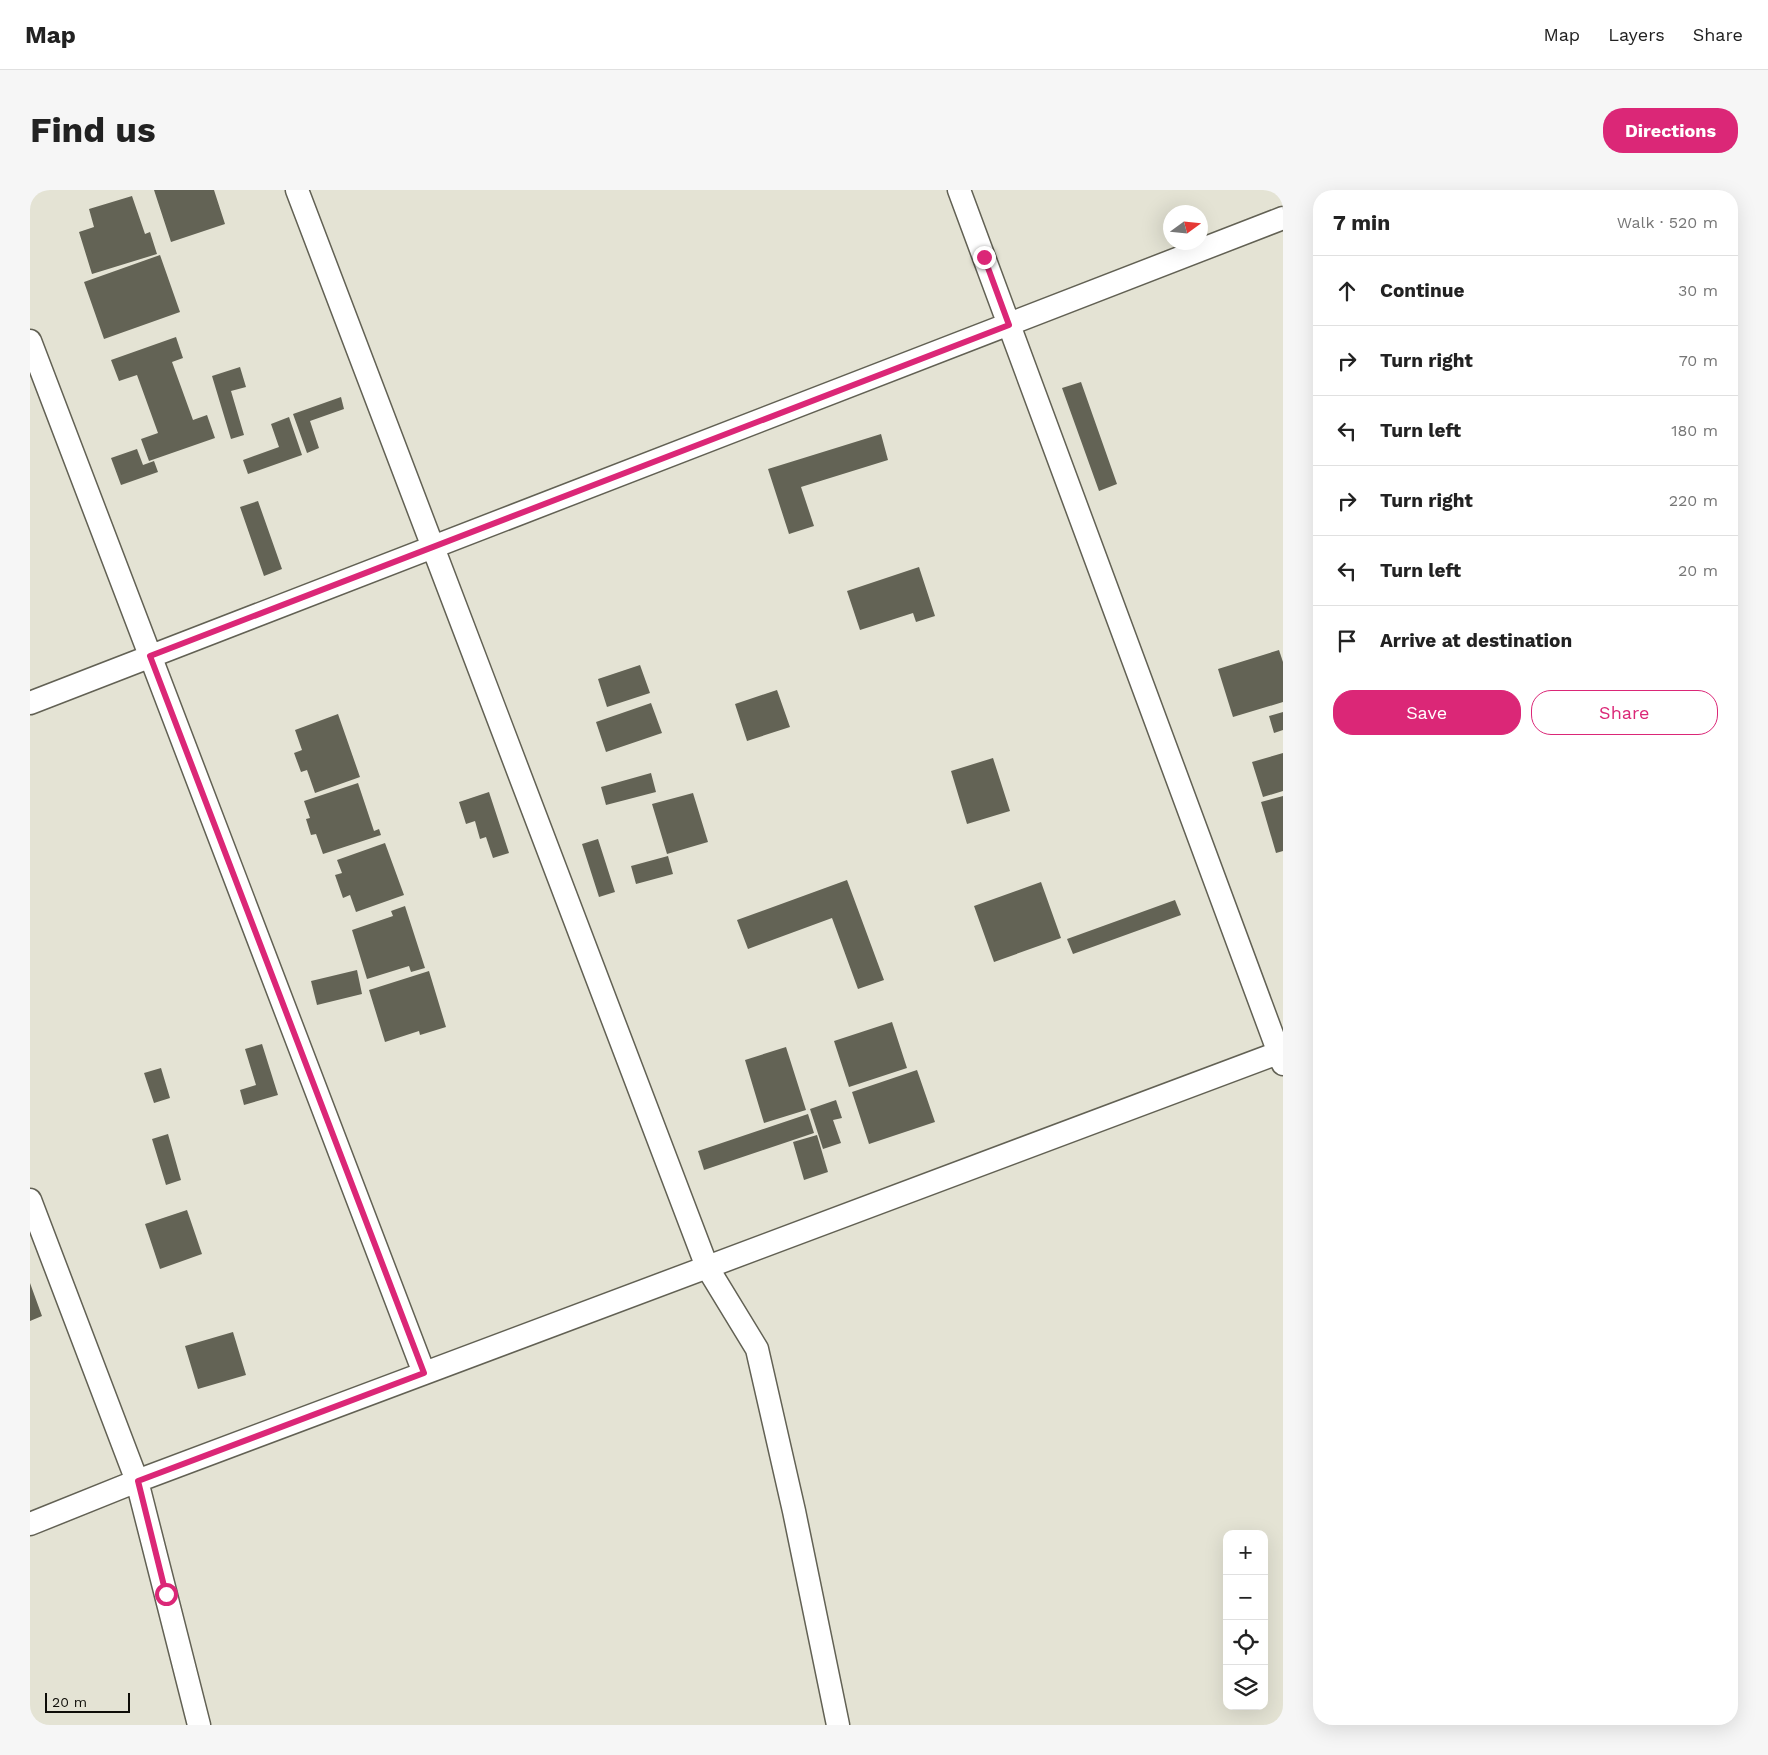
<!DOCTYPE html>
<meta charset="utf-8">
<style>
body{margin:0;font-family:"Work Sans",sans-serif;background:#f6f6f6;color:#222}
.controls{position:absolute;right:15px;bottom:15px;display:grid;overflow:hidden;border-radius:10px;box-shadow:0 5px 20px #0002}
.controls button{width:45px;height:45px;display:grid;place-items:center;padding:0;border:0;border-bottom:1px solid #e0e0e0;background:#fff;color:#222;font:25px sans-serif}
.compass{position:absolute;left:1133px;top:15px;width:45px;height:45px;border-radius:50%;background:#fff;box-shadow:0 5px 20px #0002;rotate:75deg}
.scale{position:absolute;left:15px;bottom:12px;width:85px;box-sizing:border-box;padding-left:5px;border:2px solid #0e0d08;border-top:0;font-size:14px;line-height:18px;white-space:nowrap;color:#0e0d08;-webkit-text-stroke:4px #e4e3d4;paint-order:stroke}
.stop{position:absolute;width:15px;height:15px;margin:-11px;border:4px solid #db2777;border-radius:50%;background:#fff}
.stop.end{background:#db2777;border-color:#fff;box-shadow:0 1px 5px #0008}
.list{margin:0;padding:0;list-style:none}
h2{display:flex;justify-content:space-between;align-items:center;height:65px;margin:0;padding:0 20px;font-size:21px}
h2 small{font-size:16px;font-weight:400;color:#767676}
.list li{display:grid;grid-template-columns:32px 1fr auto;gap:15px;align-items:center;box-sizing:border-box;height:70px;padding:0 20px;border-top:1px solid #e0e0e0}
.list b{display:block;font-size:19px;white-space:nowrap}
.list em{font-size:16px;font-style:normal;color:#767676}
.actions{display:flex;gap:10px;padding:15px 20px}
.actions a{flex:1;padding:11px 0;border:1px solid #db2777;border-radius:20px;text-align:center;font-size:18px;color:#db2777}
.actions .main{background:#db2777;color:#fff}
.icon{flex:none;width:28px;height:28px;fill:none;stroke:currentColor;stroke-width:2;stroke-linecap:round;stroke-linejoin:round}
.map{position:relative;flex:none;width:1253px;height:1535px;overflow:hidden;border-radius:20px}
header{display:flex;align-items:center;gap:30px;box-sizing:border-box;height:70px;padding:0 25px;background:#fff;border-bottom:1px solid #e0e0e0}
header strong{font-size:24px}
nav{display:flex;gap:28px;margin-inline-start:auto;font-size:18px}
.intro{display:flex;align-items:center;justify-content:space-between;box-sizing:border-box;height:120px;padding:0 30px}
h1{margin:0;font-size:35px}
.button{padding:12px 22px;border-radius:20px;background:#db2777;color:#fff;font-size:18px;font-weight:700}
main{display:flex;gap:30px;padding:0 30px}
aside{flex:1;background:#fff;border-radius:20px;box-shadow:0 5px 20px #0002}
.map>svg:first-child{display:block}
</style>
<header>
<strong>Map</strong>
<nav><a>Map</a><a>Layers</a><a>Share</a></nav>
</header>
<div class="intro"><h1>Find us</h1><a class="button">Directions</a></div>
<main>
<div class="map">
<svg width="1253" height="1535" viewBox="0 0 1253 1535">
<rect width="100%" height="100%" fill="#e4e3d4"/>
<!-- building -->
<path fill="#636355" d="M124 0H184L195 34 141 52Z
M102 6 115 44 120 42 127 64 62 84 49 42 64 37 59 19Z
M130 65 150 122 74 149 54 92Z
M146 147 153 168 142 172 163 230 177 225 185 248 119 271 111 249 128 243 107 185 89 191 81 170Z
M210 177 216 197 201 201 214 245 201 249 182 186Z
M1051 192 1087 294 1069 301 1032 198Z
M311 207 314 219 280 231 289 258 277 263 263 224Z
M259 227 272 265 218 284 213 270 249 257 241 234Z
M851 244 858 270 771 297 784 336 759 344 738 279Z
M107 259 113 275 124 271 128 282 91 295 81 268Z
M228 311 252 379 234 386 210 317Z
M889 377 905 426 886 432 883 423 830 440 817 401Z
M1249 460 1253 472V512L1203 527 1188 479Z
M610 475 620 503 577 517 568 489Z
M747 500 760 537 717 551 705 514Z
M621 513 632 543 576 562 566 532Z
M1253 522V540L1244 543 1239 526Z
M308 524 330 587 285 603 277 580 271 582 264 563 272 560 265 540Z
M1253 563V601L1233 607 1222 572Z
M963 568 980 621 937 634 921 581Z
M621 583 626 602 576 615 571 597Z
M328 593 344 641 349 639 351 645 293 664 286 644 281 645 276 629 280 628 274 611Z
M459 602 479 663 463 668 456 647 450 649 445 631 436 634 429 612Z
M663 603 678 652 637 664 622 614Z
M1253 606V661L1246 663 1231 612Z
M568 649 585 702 569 707 552 654Z
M355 653 374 705 326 722 320 705 313 708 305 685 312 683 307 670Z
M638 666 643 684 606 694 601 676Z
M817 690 854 790 828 799 802 728 718 759 707 730Z
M1011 692 1031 748 964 772 944 716Z
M1145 710 1151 725 1043 764 1037 749Z
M375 716 395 778 381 782 379 776 337 789 322 740 363 726 361 721Z
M327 780 332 804 287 815 281 791Z
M399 781 416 837 390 845 389 841 355 852 339 800Z
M862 832 877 878 819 897 804 851Z
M232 854 248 905 214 915 210 900 226 895 215 859Z
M756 857 776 920 734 933 715 870Z
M131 878 140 908 124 913 114 883Z
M887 880 905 932 839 954 822 902Z
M806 910 812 928 803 930 811 953 793 959 780 919Z
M778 924 784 943 674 980 668 961Z
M138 944 151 990 136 995 122 949Z
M787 945 798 982 774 990 763 952Z
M157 1020 172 1064 130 1079 115 1034Z
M0 1093 12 1126 0 1131Z
M203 1142 216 1185 168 1199 155 1156Z"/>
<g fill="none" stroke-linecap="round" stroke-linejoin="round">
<!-- street casing -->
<g stroke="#626154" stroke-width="25">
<path id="street" d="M267 0 677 1077 727 1159 764 1321 808 1535
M929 0 1253 874
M0 151 394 1183
M0 513 1253 28
M0 1010 107 1291 169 1535
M0 1334 107 1291 1253 861"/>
</g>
<!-- street -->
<use href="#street" stroke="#fff" stroke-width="22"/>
</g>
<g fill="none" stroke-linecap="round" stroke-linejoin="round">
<!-- route -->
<path stroke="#db2777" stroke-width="6" d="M136 1404 108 1291 394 1183 120 466 979 135 954 67"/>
</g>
</svg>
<div class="controls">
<button>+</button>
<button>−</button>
<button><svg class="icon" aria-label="locate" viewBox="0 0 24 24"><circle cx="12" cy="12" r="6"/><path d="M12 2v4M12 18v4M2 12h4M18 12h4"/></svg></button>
<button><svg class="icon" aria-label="layers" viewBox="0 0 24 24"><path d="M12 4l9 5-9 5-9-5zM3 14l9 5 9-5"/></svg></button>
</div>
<svg class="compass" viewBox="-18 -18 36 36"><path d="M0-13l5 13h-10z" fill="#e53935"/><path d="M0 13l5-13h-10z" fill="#767676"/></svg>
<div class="scale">20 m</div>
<div class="stop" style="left:136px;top:1404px"></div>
<div class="stop end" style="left:954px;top:67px"></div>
</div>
<aside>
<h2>7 min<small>Walk · 520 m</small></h2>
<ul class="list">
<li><svg class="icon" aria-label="ahead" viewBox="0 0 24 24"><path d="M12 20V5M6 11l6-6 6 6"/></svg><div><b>Continue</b></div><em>30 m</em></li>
<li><svg class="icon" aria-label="right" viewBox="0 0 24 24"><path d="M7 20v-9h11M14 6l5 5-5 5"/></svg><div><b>Turn right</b></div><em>70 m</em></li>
<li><svg class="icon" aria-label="left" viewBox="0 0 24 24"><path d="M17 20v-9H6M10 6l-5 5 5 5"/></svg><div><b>Turn left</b></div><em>180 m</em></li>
<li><svg class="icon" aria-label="right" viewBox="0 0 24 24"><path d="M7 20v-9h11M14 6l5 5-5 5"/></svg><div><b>Turn right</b></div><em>220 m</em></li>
<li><svg class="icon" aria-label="left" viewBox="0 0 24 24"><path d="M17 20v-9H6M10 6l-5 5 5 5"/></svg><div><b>Turn left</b></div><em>20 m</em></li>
<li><svg class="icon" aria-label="arrive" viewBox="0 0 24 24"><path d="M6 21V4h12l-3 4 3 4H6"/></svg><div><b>Arrive at destination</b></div></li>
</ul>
<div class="actions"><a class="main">Save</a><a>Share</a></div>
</aside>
</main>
